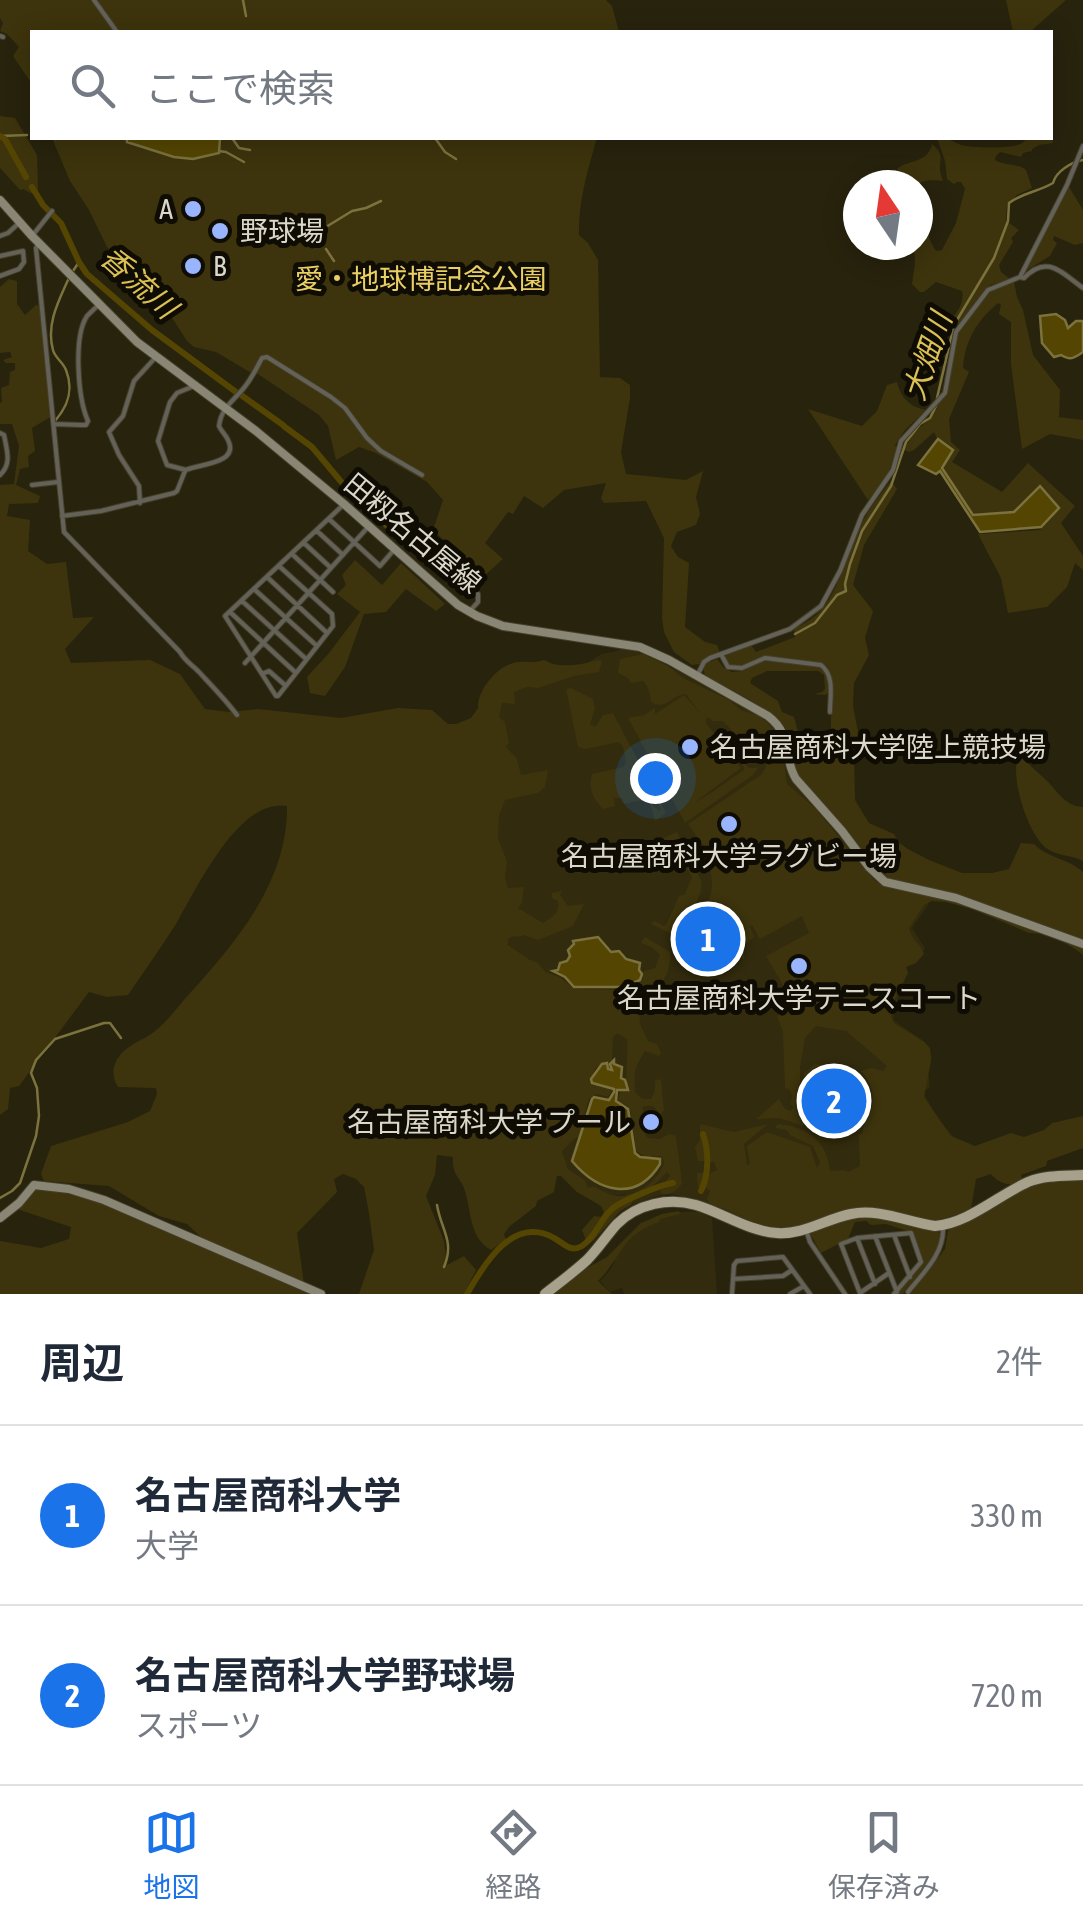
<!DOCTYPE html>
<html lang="ja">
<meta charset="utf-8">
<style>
body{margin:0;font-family:"Asap Condensed","Noto Sans JP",sans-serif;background:#f2f2f3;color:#1f2937}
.compass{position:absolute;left:843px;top:170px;width:90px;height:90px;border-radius:50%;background:#fff;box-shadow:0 5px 25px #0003;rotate:347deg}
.you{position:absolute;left:655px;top:778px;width:35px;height:35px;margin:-25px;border:8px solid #fff;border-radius:50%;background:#1a73e8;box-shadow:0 0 0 15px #1a73e833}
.badge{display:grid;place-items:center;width:65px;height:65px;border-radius:50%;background:#1a73e8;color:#fff;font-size:32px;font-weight:700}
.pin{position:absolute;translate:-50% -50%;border:5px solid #fff;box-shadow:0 2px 10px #0006}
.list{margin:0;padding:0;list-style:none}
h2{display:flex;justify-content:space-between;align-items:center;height:130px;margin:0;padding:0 40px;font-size:42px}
h2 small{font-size:32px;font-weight:400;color:#747a83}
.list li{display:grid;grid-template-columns:65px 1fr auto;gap:30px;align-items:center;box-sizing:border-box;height:180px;padding:0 40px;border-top:2px solid #e0e1e3}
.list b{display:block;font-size:38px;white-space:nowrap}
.list p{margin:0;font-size:32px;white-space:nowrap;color:#747a83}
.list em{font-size:32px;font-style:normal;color:#747a83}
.icon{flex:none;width:55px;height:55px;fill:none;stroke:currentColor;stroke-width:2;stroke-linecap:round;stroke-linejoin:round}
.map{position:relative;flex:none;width:1083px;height:1294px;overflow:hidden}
.search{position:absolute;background:#fff;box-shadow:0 5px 25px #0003;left:30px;right:30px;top:30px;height:110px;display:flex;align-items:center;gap:25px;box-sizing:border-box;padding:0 35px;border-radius:0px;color:#747a83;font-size:38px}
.sheet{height:490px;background:#fff}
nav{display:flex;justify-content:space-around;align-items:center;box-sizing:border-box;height:140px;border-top:2px solid #e0e1e3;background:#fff;font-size:28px;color:#747a83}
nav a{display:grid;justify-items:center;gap:5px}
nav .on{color:#1a73e8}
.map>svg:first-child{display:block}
</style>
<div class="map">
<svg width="1083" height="1294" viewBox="0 0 1083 1294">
<rect width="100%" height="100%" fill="#28230d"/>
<!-- built -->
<path fill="#322b0d" d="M622 648 647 654 768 721 779 731 791 778 883 884 927 894 928 905 912 928 925 948 921 956 908 953 893 1020 926 1043 932 1057 928 1070 930 1087 923 1092 939 1121 960 1143 870 1210 791 1228 768 1227 698 1201 672 1194 660 1195 631 1205 625 1194 613 1196 588 1188 585 1180 568 1169 562 1151 574 1138 516 961 494 913V684L507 666 518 662 533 664 544 660 558 666 586 664 601 654 617 651Z
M673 1212H699L712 1218 717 1294H624L622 1288 610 1292 600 1281 610 1270 615 1261 609 1255 641 1223Z"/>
<!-- green -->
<path fill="#3d340d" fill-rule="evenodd" d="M0 0H606L612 6 619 32H32V84L13 56 19 47 7 34 0 31 3 23 0 18Z
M1006 0H1066L1031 31 1013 32Z
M0 116 15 118 37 155 38 188 37 191 33 194 23 189 20 190 0 168Z
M1051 135 1053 143 1039 145 1032 149V151L1023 153 1021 157 1000 152 996 156 995 160C1005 166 1017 163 1026 170L1032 188 1017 195 1007 205 1006 221 1019 230 1011 238 1013 242 999 265 1001 272 1010 279 990 285 957 328H952L946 321C956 318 965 302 962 291L936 282 924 292H920L912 284 915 264 914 245H918V196C924 217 924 232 936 251L942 250 956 223 965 189 961 182H957L954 184 947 179 945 161 937 138C948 137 950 141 961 145 970 148 1003 148 1013 146 1022 144 1022 143 1028 138H1050Z
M52 138H597C588 169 578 202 579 235L588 243 598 260 600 377 620 378 630 385V398L621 452 626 474 686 480 703 471 696 497 700 514 696 525 677 532 671 546 678 557 689 563 685 627 705 642 717 645 720 653 705 659 700 664 692 665 674 652 664 632 662 618 664 538 646 501 604 503 601 498 606 483 564 490 543 508 524 496 513 514 508 512 485 543 503 559 483 577 433 530 443 500 427 482 376 453 359 447 336 460 328 426 319 415 258 374 254 372 253 374 216 352 194 347 187 341 160 299 107 247 89 210 70 181Z
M932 144C944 154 940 158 940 170 940 174 942 177 943 181 936 180 923 179 917 185H899L896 173 898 168C911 159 928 163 932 144Z
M1069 187 1083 210V243L1075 245 1054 236 1053 240 1057 243 1050 256 1024 272Z
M9 279 17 281V304L25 315 36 305 40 306 52 416 32 428 35 451 28 456 29 467 20 469 16 485 40 496 38 503 9 504 7 516 30 520 28 551 47 564 66 562 73 618 94 617 65 649 71 663 150 660 180 674 205 709 230 712 258 709 341 718 398 708 432 710 448 724H456L471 718 478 708C477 690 499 663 519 662 529 661 533 664 544 660 559 669 581 665 598 660L602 661 599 672 574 676 538 688 527 687 514 692 515 704 502 703 499 717 505 722 509 743 506 747 517 759 521 775 548 770 545 787 538 793 505 800 499 816 498 839 507 861 505 877 508 888 524 887 522 902 518 908 543 923C552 916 560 915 558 901L552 898V893L562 891 560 895 568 906 584 904 573 926 538 940 524 935 518 937 514 936 508 939V945L530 960 538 963 545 972 559 977 575 989 618 990 633 987 642 981 644 971 655 968 660 955 653 948 641 943 645 937 670 952C672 975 660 990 638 999L640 1024 648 1041 657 1044 661 1053 659 1056 645 1051C634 1069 634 1070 635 1092L642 1099H651L655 1091V1081L658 1079 661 1080 664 1110 661 1114 653 1106H643L642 1127 647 1138 660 1139 669 1134 676 1136 682 1183C678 1191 670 1195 662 1194L660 1191 670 1175 667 1172 648 1191 634 1197 631 1205 620 1211 593 1241 587 1243 582 1230 594 1216 601 1217 604 1212 601 1206 577 1192 561 1176H557L554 1192 537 1201 536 1206 510 1226 504 1234 506 1240 491 1250C468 1237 472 1210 464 1188 458 1174 452 1175 453 1157L437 1155 435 1175 426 1196 444 1241 447 1265 464 1256 476 1270 464 1294H359L374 1250 369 1213 364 1187 356 1179 343 1174 334 1179 337 1192 297 1233 304 1284 201 1237 187 1224 159 1216 109 1186 44 1181 41 1174 51 1146 128 1122 150 1111 157 1094 156 1088 118 1087C111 1075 112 1064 122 1053 130 1044 145 1039 154 1032 168 1021 179 1005 191 992 238 940 288 880 287 806 239 797 196 890 176 924 161 948 144 971 128 995L107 997 89 992 19 1086 10 1088 8 1109 0 1115V485L14 484 19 446 12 424H0V403L2 402 1 388 9 385 10 372 15 370V363H6L3 360 12 357 10 352 0 353V287ZM617 1033 627 1039C629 1055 624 1071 628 1090L620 1091 618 1102 628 1106 631 1114 636 1151 646 1157 661 1156 664 1163C657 1183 637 1196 617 1196 609 1195 601 1190 593 1186L588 1188 585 1180 568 1169 562 1151 574 1139 579 1137 589 1098 597 1094 608 1097 612 1090 591 1081 595 1068 599 1066 612 1068 613 1037Z
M1014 282 1017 297 1023 310 1033 355 1060 390 1059 417 1083 420V440L1050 434 1022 449 1011 364V322L999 314 1001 305 998 303C977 321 965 340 963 368L969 372 949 419 951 442 960 450 952 462 1002 492 1028 463 1075 506 1061 523 1083 556V570L1075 563 1067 587 1047 607 1008 613 1001 578 978 534 1040 530 1060 508 1039 485 1014 511 974 515 943 468 953 449 937 438 934 432 914 450 908 452 904 449 915 431 931 418 939 400 947 391 956 339 965 321 994 288Z
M897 382C901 397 909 407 926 410L905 430 895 445 897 448C891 470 884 485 868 500L808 409 862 426 877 411 887 385Z
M891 481 897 489 864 545 853 585 873 611 865 638 869 655 854 683 853 706 858 732 854 755 855 800 869 823 894 834 898 842 908 849 929 860 962 873H992L1009 869 1021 843 1034 844C1049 859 1068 858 1083 872V942L885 879C870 864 860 847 846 830 831 810 807 794 796 771 789 756 793 739 784 726 771 708 725 687 705 675L703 668 707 663 717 659 724 668 732 672 742 671 762 662 771 660 819 665 829 676V692L825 695 814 694 822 692 825 689 824 675 818 671H767L752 678 750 683 778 701 782 712 794 717C800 735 799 757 820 762L831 756V675L827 666 815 662 765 657 734 668 726 662 725 655 751 645 756 652 795 637 794 629C800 625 808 622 814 617 838 598 847 553 860 527 868 510 879 496 891 481Z
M355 560 382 585 401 563 445 604 436 611 406 589 386 612 364 614 345 667 325 696 310 693 307 677 329 653 360 612 337 594 346 585 342 575Z
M643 654 668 666 683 678 729 700 741 710 759 716 769 724 781 741 787 784 815 808 874 880 884 887 945 898 1083 947V955C1070 944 1047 932 1029 933L972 909 946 902 932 901 924 905 909 928C912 941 921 944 924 954L916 963 906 967 908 973 892 1005 891 1016 894 1023 923 1041 930 1048 931 1061 924 1097 951 1136 975 1146 1011 1133 1024 1137 1044 1130 1052 1123 1083 1116V1148L1047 1161 1046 1166 1021 1175 1023 1182C1009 1186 1001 1185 991 1174L976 1179 971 1209C954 1215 937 1223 919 1220 904 1217 889 1208 874 1209 838 1213 805 1232 768 1226 747 1223 730 1208 711 1205L707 1199 710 1191 705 1187H698L697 1173H710L717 1170 714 1162 698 1161 695 1147 700 1140V1124L734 1132 768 1124 744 1144 747 1165 750 1164 747 1146 767 1132 810 1147 817 1168 820 1162 813 1146 790 1135 787 1130 775 1128 778 1124C807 1127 827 1140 830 1171L845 1170 848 1172 860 1166 859 1135 863 1133C863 1121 867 1120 871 1109 876 1095 870 1081 861 1071L871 1068 883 1071 887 1066 846 1031 816 1026 805 1038 800 1067V1099L804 1073 815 1064C830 1066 850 1068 860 1081 884 1110 839 1155 805 1117L807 1124 803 1126 779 1118 756 1119 779 1099 785 1109 791 1111 793 1107 790 1104 792 1096 790 1090 785 1088 783 1032 777 1016 794 1004 766 956 809 933 802 916 760 939 752 925 750 926 754 937 744 945V960L731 940 701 925 700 921C709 901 716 889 709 866H722L715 862 688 824 762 774 770 758 765 746 757 743 744 744 723 721H713L707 717 706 723 741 768 695 802C714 793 727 780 744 770 743 760 731 755 731 746L749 768H758L753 775 685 823 628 718 644 715 655 708V714L684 695 701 714 686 694C672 694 666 712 651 702 651 698 648 684 643 681L631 683 628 678 618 673 620 659Z
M571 688 593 699 595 708 590 725 596 726 603 715 613 713 666 813 655 821 650 803 659 811 661 809 657 800 648 799 624 804 622 798H614L615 806 603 809C593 798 588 789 592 774L623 767 626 763 623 747 619 742 585 749 578 747 566 689Z
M1024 758C1030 766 1035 770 1043 777 1056 788 1063 806 1083 807V861C1072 855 1056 856 1046 848 1028 834 1012 782 1017 761Z
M677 832 702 882 700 894 689 919 683 928 670 933 651 924 654 921 664 926 667 923 679 896 685 894 692 877 675 847H670L665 861 659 869 656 857 662 847V839Z
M1083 1177V1294H907L912 1292 945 1249 948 1231 954 1226 1033 1183Z
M37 1188 91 1198 308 1294H0V1241L41 1248 69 1239 71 1227 17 1209Z
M679 1211 680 1214 660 1219 659 1222C621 1235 623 1256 598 1281L612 1294H553L587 1268 607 1257 641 1223 662 1214Z
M870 1214 934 1229 941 1234 939 1249 903 1294H898L924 1262 911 1232 886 1224 871 1225 866 1221 855 1222 848 1239 821 1253 810 1233V1229Z"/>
<!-- water -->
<path fill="#544602" stroke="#7c723e" stroke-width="2.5" d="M127 138H220L219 153 193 159 174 157 127 142Z
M1056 314 1065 320 1068 328 1076 321H1083V352C1074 358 1071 361 1061 355L1054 357 1042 343 1040 316Z
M938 439 953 450 942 468 973 515 1014 512 1040 486 1059 508 1041 527 980 532 940 471 936 474 918 465Z
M598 937 611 952 619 951 626 959 640 963 639 970 642 974 640 980 624 987H574L565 977 553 971 558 970 560 963 567 961 570 956 568 950 574 944 573 941Z
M614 1060V1064L622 1067 621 1078 625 1080 628 1090H617L616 1101 628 1109 635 1153 640 1157 660 1159V1164C636 1203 598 1192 572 1161L592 1099 594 1097 609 1100 614 1092V1089L592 1083 591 1079 602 1064 607 1063 608 1069 612 1070 610 1064Z"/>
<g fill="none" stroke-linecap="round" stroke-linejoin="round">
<!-- stream -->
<path stroke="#7c723e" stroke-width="2.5" d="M243 0 246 16
M0 136 27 135
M232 138 239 148 250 150
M435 138 445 152 456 159
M219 151 226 152 244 162
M310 229 326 227 352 211 366 208 381 201
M326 249 334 261
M73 271 79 262
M937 398 954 325 994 258 1008 221 1009 203C1024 192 1038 192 1053 183 1056 171 1072 162 1083 160
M55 421C68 406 74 390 66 370 63 362 55 358 53 350 46 325 58 302 68 280
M795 634 815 623 837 595 846 591 845 584 850 564 862 531 891 486 906 442 920 424 930 418 936 406
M0 1198 12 1191 20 1183 36 1136 39 1116 37 1088 31 1073 36 1060 55 1039 104 1023H110L121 1038
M437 1205C441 1230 455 1241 444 1267"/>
<!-- river -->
<path stroke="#544602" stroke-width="6" d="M0 136 5 139 26 177
M32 187 43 205 61 223 79 262 87 274 152 330 236 392
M314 233 320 239
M241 395 283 425
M285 427 312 447 354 497 411 547
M701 1191C709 1175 709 1151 703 1134
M467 1294C484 1264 513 1215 554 1238 564 1243 570 1253 582 1246 595 1238 600 1220 611 1210 618 1202 663 1184 673 1183"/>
<!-- street casing -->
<g stroke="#45402b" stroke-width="6">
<path id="street" d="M94 0 117 32
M0 36 3 37
M0 236 8 233 19 223
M32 236 52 211
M39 243 36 248 64 532 180 652C185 661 191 664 198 671 211 685 225 699 237 715
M0 256 23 251 24 262 19 269 0 276
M1020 277 1067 185 1083 146
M194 386 177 393 170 402 158 441 167 465 186 470C198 464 240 464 228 440 226 435 221 431 219 426 221 409 232 402 243 389 251 380 256 369 262 358L267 357 331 397 345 408 367 438 381 451 422 475
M54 424 82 425H86L88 421C78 399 73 337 87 316 88 315 97 306 99 305
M0 433 4 435C7 451 12 464 0 475
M32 485 58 482
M140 503 139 486 119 455 109 432 123 416 134 381 155 358
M62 516 101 511 174 493 177 491 185 471
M329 519 380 566 393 551
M317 531 343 555
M304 543 331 568
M292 554 333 592
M433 555 460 582 478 594V602L469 612
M279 566 332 614 333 626 278 696H276L225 616 342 506
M267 577 326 632
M254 589 317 646
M242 601 305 658
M230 612 296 673
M722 656 728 667 742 668 765 658 821 665C835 676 830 696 830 712
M245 663 369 526
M262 674 269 671 286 686
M698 674 704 662 710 658 790 629 821 606 840 571 862 515 893 470 901 441 945 393 956 332 988 290 1020 277 1024 278C1047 254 1061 272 1083 288
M806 1230 810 1242 845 1294
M894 1235 910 1277
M875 1236 897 1292
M857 1238 875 1284
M889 1273 860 1293 841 1244 857 1238 911 1233 921 1262 894 1294
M733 1279 783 1276 792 1270
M908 1292C923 1273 944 1254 943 1228
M732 1294 734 1265 737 1261 783 1257 810 1294
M790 1294 804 1286"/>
</g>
<!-- secondary casing -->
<g stroke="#45402b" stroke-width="10">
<path id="secondary" d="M0 200 32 236 137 342 256 431 344 504 458 605 477 616 503 626 640 647 669 660 768 716C793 735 782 756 796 779L842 831 869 867 885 882 956 898 1083 944
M0 1218 19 1203 34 1185 69 1189 104 1200 321 1294"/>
</g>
<!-- primary casing -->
<g stroke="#45402b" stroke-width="12">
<path id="primary" d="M545 1294C559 1283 574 1272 587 1260 598 1249 607 1235 617 1224 637 1204 669 1197 696 1205 723 1213 748 1231 777 1233 803 1235 826 1219 851 1214 878 1208 908 1222 935 1226 969 1223 997 1196 1028 1182 1045 1175 1065 1176 1083 1175"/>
</g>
<!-- street -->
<use href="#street" stroke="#646258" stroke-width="4"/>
<!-- secondary -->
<use href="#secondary" stroke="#8a8675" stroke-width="8"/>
<!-- primary -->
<use href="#primary" stroke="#a7a18c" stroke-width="10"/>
</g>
<!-- markers -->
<g fill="#99b5fd" stroke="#0f0c04" stroke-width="4">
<circle cx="193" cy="209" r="10"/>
<circle cx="220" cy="231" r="10"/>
<circle cx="193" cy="266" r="10"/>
<circle cx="690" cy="747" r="10"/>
<circle cx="729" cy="824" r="10"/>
<circle cx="799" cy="966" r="10"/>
<circle cx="651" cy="1122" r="10"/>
</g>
<g text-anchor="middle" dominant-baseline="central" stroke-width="10" stroke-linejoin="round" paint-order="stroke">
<!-- poi labels -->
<g font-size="28" fill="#dbd8cb" stroke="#0f0c04" text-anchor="start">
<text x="173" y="209" text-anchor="end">A</text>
<text x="240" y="231">野球場</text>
<text x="213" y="266">B</text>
<text x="710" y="747">名古屋商科大学陸上競技場</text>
<text x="729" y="856" text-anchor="middle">名古屋商科大学ラグビー場</text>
<text x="799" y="998" text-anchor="middle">名古屋商科大学テニスコート</text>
<text x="631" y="1122" text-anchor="end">名古屋商科大学 プール</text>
</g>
<!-- park labels -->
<g font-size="28" fill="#eacf64" stroke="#0f0c04">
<text x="421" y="279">愛・地球博記念公園</text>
</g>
<!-- street labels -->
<g font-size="28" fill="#dbd8cb" stroke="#0f0c04">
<text transform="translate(413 533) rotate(40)">田籾名古屋線</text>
</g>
<!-- water labels -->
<g font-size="30" font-style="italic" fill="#dbc154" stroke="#0f0c04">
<text transform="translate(139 282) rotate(42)">香流川</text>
<text transform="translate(927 356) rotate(-71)">大畑川</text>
</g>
</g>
</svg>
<svg class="compass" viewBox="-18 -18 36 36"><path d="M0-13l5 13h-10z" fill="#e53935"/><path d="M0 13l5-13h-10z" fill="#747a83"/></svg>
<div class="you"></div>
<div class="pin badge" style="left:708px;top:939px">1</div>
<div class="pin badge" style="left:834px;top:1101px">2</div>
<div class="search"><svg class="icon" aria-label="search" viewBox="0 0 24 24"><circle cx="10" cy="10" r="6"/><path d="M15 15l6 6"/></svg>ここで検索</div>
</div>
<section class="sheet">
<h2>周辺<small>2件</small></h2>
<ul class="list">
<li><span class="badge">1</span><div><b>名古屋商科大学</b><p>大学</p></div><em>330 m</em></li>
<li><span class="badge">2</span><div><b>名古屋商科大学野球場</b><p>スポーツ</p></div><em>720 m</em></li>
</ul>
</section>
<nav>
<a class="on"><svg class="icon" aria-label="map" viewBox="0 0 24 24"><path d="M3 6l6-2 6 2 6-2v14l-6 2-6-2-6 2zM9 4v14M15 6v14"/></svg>地図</a>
<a><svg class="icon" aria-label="directions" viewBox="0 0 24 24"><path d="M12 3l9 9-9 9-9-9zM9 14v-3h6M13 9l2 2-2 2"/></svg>経路</a>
<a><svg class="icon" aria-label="saved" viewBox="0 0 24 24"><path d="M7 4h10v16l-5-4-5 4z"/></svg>保存済み</a>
</nav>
